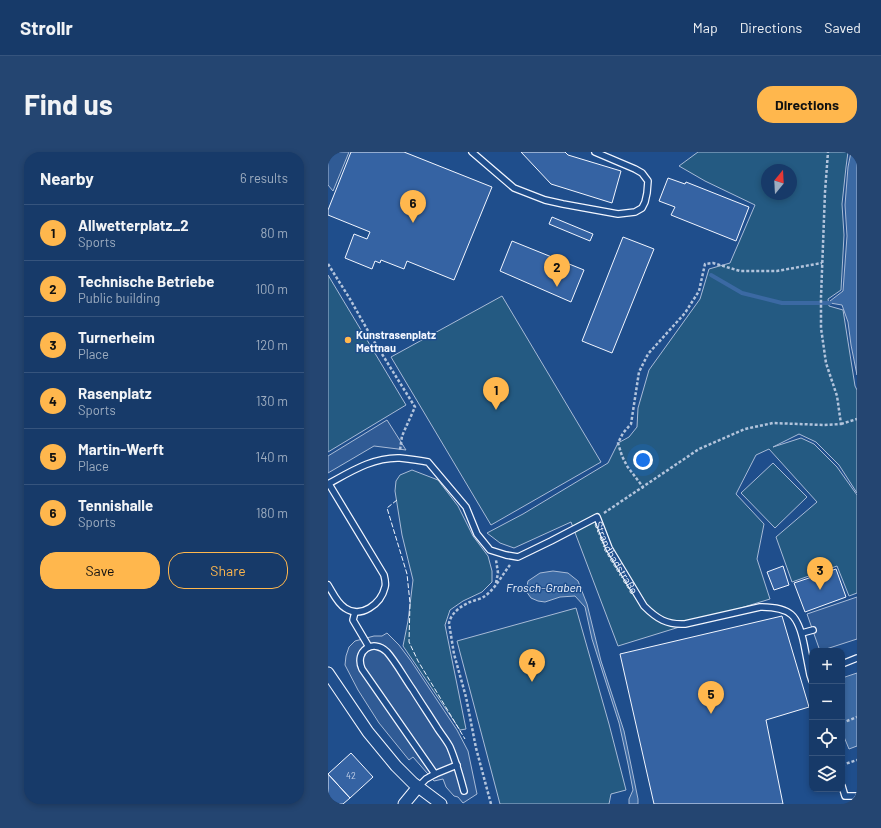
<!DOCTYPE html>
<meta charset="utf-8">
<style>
body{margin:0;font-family:Barlow,sans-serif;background:#244571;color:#f1f3f6}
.controls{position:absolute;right:12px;bottom:12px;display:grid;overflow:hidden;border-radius:8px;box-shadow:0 2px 6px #0003}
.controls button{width:36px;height:36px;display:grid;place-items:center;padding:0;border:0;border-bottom:1px solid #36547d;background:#173a69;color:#f1f3f6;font:20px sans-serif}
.compass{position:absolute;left:433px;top:12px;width:36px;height:36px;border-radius:50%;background:#173a69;box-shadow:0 2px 6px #0003;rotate:18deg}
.you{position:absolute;left:315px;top:308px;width:14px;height:14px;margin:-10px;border:3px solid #fff;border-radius:50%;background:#1a73e8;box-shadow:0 0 0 6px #1a73e833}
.badge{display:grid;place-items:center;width:26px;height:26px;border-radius:50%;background:#ffb74d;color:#111;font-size:13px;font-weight:700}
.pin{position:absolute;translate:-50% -33px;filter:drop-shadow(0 1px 2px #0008)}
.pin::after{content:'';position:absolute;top:21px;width:14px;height:12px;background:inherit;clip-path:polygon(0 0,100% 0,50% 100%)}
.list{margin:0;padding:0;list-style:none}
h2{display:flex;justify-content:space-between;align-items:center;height:52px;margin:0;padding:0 16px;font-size:17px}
h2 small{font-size:13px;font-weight:400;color:#9eadc0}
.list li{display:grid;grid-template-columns:26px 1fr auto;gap:12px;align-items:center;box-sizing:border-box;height:56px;padding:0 16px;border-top:1px solid #36547d}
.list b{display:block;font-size:15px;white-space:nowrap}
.list p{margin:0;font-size:13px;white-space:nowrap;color:#9eadc0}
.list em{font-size:13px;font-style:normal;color:#9eadc0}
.actions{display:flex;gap:8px;padding:12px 16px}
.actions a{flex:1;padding:9px 0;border:1px solid #ffb74d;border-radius:16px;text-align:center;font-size:14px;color:#ffb74d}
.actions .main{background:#ffb74d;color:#111}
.icon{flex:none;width:22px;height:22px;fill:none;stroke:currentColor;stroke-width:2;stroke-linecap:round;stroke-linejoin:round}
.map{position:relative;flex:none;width:529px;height:652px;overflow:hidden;border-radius:16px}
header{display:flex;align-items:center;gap:24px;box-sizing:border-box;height:56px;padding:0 20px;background:#173a69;border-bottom:1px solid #36547d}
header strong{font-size:19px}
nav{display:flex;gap:22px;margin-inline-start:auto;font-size:14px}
.intro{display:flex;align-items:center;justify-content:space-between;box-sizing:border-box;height:96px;padding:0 24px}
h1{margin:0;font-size:28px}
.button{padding:10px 18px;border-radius:16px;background:#ffb74d;color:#111;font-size:14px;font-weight:700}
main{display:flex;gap:24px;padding:0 24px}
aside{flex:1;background:#173a69;border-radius:16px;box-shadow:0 2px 6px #0003}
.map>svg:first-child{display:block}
</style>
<header>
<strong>Strollr</strong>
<nav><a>Map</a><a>Directions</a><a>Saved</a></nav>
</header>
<div class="intro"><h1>Find us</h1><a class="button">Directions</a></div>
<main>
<aside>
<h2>Nearby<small>6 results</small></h2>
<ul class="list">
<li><span class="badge">1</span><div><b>Allwetterplatz_2</b><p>Sports</p></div><em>80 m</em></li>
<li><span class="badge">2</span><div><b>Technische Betriebe</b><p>Public building</p></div><em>100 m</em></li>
<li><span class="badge">3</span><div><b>Turnerheim</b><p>Place</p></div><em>120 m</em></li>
<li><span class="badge">4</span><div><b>Rasenplatz</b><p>Sports</p></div><em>130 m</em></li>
<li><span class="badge">5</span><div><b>Martin-Werft</b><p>Place</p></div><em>140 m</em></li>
<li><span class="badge">6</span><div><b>Tennishalle</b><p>Sports</p></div><em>180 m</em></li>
</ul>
<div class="actions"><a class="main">Save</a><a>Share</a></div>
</aside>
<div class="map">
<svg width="529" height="652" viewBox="0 0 529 652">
<rect width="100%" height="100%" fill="#1f4e8c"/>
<!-- green -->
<path fill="#245a82" stroke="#a8bbd7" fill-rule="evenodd" d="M370 0H520L518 15 514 52 516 83 513 138 500 147 501 154 515 158 527 234 529 238V341L511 313 488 290 471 282 445 295 473 286 486 292 509 315 529 343V441L521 444 509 414 464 430 448 385 489 350 441 297 428 303 408 342 436 372 429 407 442 447 290 494 243 370 186 396 172 391 159 381 195 362 280 311 290 291 301 285 309 275 310 256 321 218 372 147 381 117 402 111 427 53 377 29 351 14ZM439 18H463V42H439Z
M0 123 78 253 0 300Z
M174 144 273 310 163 373 63 205Z
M445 311 479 345 447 376 413 341Z
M84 318 110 328 130 354 145 384 160 404 164 419V430L154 440 135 449 122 458 117 473 138 577 132 578 75 494 80 469 85 428 74 383 67 339 68 329 72 323Z
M248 456 281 572 298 638 283 642 281 652H172L129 489Z"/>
<!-- parking -->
<path fill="#305b95" stroke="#a8bbd7" d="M0 0H21L5 39 0 33Z
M59 268 78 298 46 294 0 321V304Z
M529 445V487L492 499 479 462Z
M59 481 71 493 83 509 129 578 140 599 149 642 135 651 130 645 126 644 118 635 115 627 106 629 85 605 81 608 51 571 30 538 17 513 18 504 21 495 27 489 46 484H54Z"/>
<!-- water -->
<path fill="#3b69a3" stroke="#a8bbd7" d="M523 0H529V223L523 193 520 170 514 153 502 151V149L515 139 519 84 517 53 520 15Z
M225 419 240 421 250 429 259 452 273 509 296 579 310 647V652H301V647L305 638 300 612 291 571 264 487 257 455 247 444 232 445 217 450 210 449 203 446 198 439 200 429 212 421Z
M529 521V594L521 597 514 580V526Z"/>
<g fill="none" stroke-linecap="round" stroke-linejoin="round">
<!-- stream -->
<path stroke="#3b69a3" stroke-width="4" d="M383 123 414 141 454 151H502"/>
</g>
<!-- building -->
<path fill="#3563a3" stroke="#f2f6ff" d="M23 0H76L164 35 126 128 79 109 76 117 53 108 52 111 47 109 44 117 17 106 26 82 39 87 42 80 0 63V58Z
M193 0H237L240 3 293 19 284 51 223 32Z
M340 26 357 32 358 30 421 55 408 89 343 63 347 55 331 49Z
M224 65 265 82 262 89 221 72Z
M295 85 326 97 284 201 254 189Z
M184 89 256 118 243 150 172 119Z
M455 414 461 433 446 438 439 420Z
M508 417 518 445 477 460 466 431Z
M454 464 481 555 438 568 455 652H326L292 502Z
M23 601 45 625 22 646 0 622Z
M0 622 22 646 15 652H0Z"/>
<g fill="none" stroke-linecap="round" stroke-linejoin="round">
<!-- service casing -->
<g stroke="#f2f6ff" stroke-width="8">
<g id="service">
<path d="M144 0 186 36 217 48 235 52 290 62 307 60 314 56 317 50 319 41 320 29 314 21 307 17 267 0"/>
<path id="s1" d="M0 332C22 320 45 305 72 306 81 307 90 308 100 310L138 355 149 382 162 398 178 403 190 405 223 389 269 365 281 396 316 454C329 467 339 473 357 472L432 455C463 455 470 463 476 492 478 502 480 513 482 523L484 529"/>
<path d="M0 433C5 441 9 451 17 456 33 467 53 452 57 435 58 432 57 427 56 423L1 332"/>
<path d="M27 460 25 468 41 495"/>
<path d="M474 481 485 478"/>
<path d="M514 512 529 506"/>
<path d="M107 622 34 517C26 499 45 486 59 500 68 510 77 527 85 538 93 551 102 564 110 577 114 583 119 589 122 595 128 609 132 624 136 639"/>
<path d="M514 634 517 644H529"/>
<path d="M90 635 98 627 107 622 129 613"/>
</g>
</g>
<!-- minor casing -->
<g stroke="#f2f6ff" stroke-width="13">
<path id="minor" d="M0 521 40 580 68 614 85 631 113 652
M76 652 90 635"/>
</g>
<!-- path -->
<path stroke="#b3c4dc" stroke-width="2.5" stroke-dasharray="3 2" stroke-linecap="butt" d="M0 112 22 147 44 186 87 255 74 284 72 298
M513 272 529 267
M314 336 315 335 299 314 294 304 290 291 295 281 303 272 311 220 320 202 357 161 371 139 377 112 385 111 412 119H449L494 111
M276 361 371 297 417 277 445 271 496 273 513 272 509 244 498 211 493 176V145L497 40 500 0
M168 431 170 421 168 408
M514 571 529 565
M514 613 529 608
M163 652 148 596 138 545 126 502 121 471C123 461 133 454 142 450 147 448 153 447 157 444 168 436 174 423 182 413"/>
<!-- service -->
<use href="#service" stroke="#1f4e8c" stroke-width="5.5"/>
<!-- minor -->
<use href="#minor" stroke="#1f4e8c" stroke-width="11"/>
<!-- fence -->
<path stroke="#f2f6ff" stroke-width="1" stroke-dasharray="5 2" stroke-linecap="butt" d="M69 348 59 356 79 422 82 451 81 490 90 509 137 587"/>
</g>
<!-- markers -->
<circle fill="#ffb74d" stroke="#1f4e8c" stroke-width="1.5" cx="20" cy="188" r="4"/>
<g text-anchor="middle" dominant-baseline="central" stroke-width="3" stroke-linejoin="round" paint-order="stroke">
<!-- number labels -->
<g font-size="9" fill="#c3d1e8">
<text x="23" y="623">42</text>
</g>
<!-- poi labels -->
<g font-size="11" font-weight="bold" fill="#f2f6ff" stroke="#1f4e8c" text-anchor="start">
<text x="28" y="182">Kunstrasenplatz<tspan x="28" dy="13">Mettnau</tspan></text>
</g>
<!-- street labels -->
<g font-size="11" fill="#f2f6ff" stroke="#1f4e8c">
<text stroke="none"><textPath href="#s1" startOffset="377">Strandbadstraße</textPath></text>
</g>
<!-- water labels -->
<g font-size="12" font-style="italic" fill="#f2f6ff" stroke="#1f4e8c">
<text x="216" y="435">Frosch-Graben</text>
</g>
</g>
</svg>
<div class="controls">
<button>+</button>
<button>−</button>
<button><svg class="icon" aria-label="locate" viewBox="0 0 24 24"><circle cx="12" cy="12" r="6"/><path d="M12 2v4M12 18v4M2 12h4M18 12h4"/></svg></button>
<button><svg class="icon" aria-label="layers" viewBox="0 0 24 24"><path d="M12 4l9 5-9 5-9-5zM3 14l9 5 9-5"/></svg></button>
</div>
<svg class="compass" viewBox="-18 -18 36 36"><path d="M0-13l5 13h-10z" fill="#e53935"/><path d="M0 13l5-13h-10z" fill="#9eadc0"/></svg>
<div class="you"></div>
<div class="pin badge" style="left:168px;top:258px">1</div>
<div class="pin badge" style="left:229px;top:135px">2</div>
<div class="pin badge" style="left:492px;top:438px">3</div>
<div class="pin badge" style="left:204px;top:530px">4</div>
<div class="pin badge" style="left:383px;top:562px">5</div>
<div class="pin badge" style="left:85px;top:71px">6</div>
</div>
</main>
